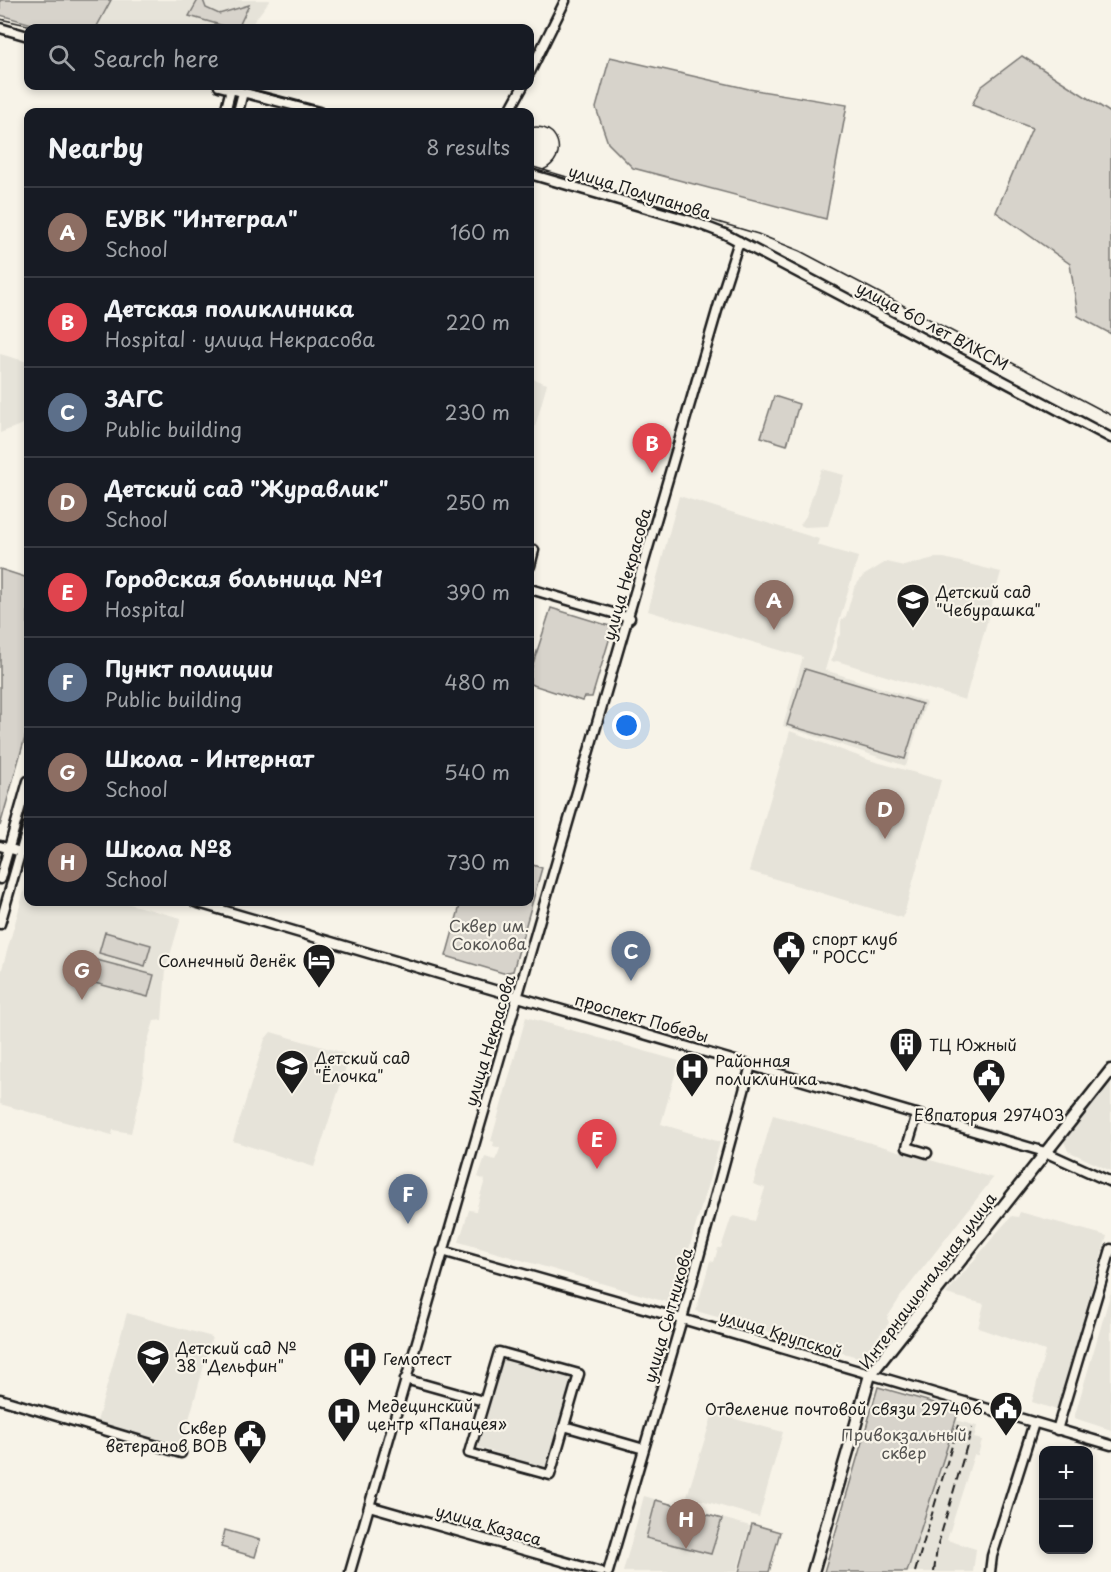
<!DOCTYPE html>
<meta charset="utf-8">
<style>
body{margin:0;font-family:"Playpen Sans",sans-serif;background:#20242c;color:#f1f3f6}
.controls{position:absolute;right:18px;bottom:18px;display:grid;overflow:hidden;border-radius:12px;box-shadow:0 3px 9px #0003}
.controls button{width:54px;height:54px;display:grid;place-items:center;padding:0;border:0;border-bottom:2px solid #363941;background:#171b24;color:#f1f3f6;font:30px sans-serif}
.you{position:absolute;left:627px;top:726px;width:21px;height:21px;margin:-15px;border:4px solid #fff;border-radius:50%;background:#1a73e8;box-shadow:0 0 0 9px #1a73e833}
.badge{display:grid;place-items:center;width:39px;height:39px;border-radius:50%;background:#d93025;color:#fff;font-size:20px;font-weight:700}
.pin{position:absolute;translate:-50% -50px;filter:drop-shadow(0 2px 3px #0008)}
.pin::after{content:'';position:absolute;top:32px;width:21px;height:18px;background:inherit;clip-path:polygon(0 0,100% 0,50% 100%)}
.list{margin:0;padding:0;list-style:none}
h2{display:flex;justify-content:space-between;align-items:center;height:78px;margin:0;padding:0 24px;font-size:26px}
h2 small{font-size:20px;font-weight:400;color:#9ea1a6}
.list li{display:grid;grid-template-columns:39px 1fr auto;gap:18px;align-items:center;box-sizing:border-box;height:90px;padding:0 24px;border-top:2px solid #363941}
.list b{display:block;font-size:22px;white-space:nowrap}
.list p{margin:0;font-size:20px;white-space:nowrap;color:#9ea1a6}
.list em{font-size:20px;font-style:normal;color:#9ea1a6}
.icon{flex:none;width:33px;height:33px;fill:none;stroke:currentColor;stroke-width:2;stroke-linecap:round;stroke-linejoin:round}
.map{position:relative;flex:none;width:1111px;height:1572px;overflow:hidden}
.search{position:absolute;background:#171b24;box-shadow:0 3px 9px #0003;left:24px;top:24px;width:510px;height:66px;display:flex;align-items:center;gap:15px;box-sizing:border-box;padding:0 21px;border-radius:12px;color:#9ea1a6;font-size:22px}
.panel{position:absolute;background:#171b24;box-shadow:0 3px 9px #0003;left:24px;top:108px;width:510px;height:798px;border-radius:12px}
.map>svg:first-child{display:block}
</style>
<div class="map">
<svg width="1111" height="1572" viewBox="0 0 1111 1572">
<rect width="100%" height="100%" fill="#f7f3e8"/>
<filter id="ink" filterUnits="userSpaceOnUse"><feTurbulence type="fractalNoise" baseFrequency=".0167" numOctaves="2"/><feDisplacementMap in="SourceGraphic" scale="12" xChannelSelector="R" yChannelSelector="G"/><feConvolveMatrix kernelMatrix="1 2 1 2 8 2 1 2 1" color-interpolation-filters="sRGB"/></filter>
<g filter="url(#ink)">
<!-- built -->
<path fill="#e6e3d9" d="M106 0H270L249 28H90Z
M0 354 28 362V422L0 433Z
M530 378 547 384 530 445Z
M821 469 844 475 828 526 805 527 800 525 806 516Z
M679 496 819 539 817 545 858 557 825 670 926 702 906 766 783 726 803 657 648 611Z
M934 558H944L1001 572 965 700 837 661 832 662 830 661 834 656 838 637 841 634V621L846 616 854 588 863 576 886 562 904 566Z
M790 731 869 760 941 780 903 918 749 871Z
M28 877V902H122L181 918 166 969 162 1020 154 1021 145 1050 143 1082 131 1133 113 1130 112 1135 0 1104V976Z
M526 1017 679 1061 661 1124 720 1142 673 1304 459 1242 469 1210 476 1211 479 1199 485 1180 478 1177 485 1157 495 1160 498 1154 500 1148 493 1146 494 1142 491 1141Z
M271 1032 344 1053 348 1061 314 1167 233 1141 265 1039Z
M1111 1073V1171L1068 1151 1061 1134Z
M773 1115 993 1178 901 1296 887 1318 889 1323 861 1358 696 1311 710 1261 714 1262 718 1248H721L731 1218 734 1216 755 1221 765 1188 753 1184Z
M1020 1212 1107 1236 1057 1410 1032 1402 1045 1351 978 1328 984 1304 946 1294 1000 1229 1012 1216 1018 1217Z
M1111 1292V1430L1074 1418Z
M127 1313 212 1337 181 1448 96 1425Z
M499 1359 574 1378 546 1468 474 1446Z
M713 1413 783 1432 759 1517 687 1496Z
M955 1420 977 1426 974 1438 982 1440 978 1455H974L947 1540 976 1549 973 1572H907Z
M644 1496 750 1526 737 1572H623Z"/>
<!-- green -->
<path fill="#d7d3cb" stroke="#7a7874" stroke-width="1.5" d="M0 0H111L96 28H46L0 15Z
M198 0H203L206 8 219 14 249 5 239 26 231 28 189 16Z
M1022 56 1111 113V334L1078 316 1070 264 996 212 1032 128 972 105 981 87Z
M610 57 749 89 847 105 826 219 633 168 608 143 596 108Z
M774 396 799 404 787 445 761 437Z
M0 569 28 578V727L0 826Z
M551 608 613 627 592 697H585L582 701 530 684V673Z
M805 669 922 704 905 759 787 725Z
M530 864 542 868 513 971 503 973 446 956 461 902H530Z
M105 932 151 945 145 966 99 953Z
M93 959 154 975 148 997 87 981Z
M878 1387 959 1410 907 1572H824Z
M656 1500 722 1519 711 1554 646 1538Z
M752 1524 780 1532 769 1572H739Z
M225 1530 260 1540 255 1557 221 1547Z"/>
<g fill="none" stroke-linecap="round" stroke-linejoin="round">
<!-- minor casing -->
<g stroke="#1c1c1c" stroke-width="13">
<path id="minor" d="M0 28 28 36
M530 72 565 1
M219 86 319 112
M225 112 231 89
M238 112 243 92
M509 112 523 86
M530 174 691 221 725 234 1111 438
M530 566 534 550
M530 589 630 618
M0 846 28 854
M0 879 28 781
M195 902 1045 1152 1111 1182
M0 924 28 826
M917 1114 907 1147 927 1153
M442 1251 682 1319 1111 1445
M499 1352 579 1374 550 1475 469 1453Z
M405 1379 483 1401
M0 1399 181 1453
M564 1426 644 1449
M1057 1430 1111 1249
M369 1506 601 1572
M350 1572 721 297 739 241
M608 1572 682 1319 751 1065
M990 1572 992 1556 1034 1423"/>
</g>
<!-- major casing -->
<g stroke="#1c1c1c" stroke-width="15">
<path id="major" d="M813 1572 870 1375 1111 1070"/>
</g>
<!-- minor -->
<use href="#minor" stroke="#f7f3e8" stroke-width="8"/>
<!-- major -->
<use href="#major" stroke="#f7f3e8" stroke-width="10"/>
<!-- tram -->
<path stroke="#1c1c1c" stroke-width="1.5" d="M0 19 41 28
M237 86 335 112
M530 128C559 121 570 158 543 170
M530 166 758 234 800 251 1111 415"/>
<!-- rail -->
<path stroke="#1c1c1c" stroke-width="2" stroke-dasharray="9 4.5" stroke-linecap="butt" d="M915 1572 958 1425
M934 1572 937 1548 972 1428"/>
</g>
</g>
<!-- icons -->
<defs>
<g id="school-pin" transform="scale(1.725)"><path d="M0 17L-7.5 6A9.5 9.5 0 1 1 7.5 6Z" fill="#1c1c1c" stroke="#f7f3e8"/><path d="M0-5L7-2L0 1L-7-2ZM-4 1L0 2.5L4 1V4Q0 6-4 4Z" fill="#fff"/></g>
<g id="civic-pin" transform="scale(1.725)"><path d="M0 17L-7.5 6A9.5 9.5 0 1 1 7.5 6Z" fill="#1c1c1c" stroke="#f7f3e8"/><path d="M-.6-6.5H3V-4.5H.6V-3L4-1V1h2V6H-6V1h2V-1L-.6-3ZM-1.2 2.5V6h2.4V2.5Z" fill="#fff"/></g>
<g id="hotel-pin" transform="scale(1.725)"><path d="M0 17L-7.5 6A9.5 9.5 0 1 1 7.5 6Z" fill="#1c1c1c" stroke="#f7f3e8"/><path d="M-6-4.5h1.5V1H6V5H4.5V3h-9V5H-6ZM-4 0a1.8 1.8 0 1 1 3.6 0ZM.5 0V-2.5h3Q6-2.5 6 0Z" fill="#fff"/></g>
<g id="building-pin" transform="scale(1.725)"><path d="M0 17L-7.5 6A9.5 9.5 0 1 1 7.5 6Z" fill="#1c1c1c" stroke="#f7f3e8"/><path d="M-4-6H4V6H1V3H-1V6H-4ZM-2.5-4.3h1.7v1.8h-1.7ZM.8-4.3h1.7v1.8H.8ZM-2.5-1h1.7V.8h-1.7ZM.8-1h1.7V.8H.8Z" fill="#fff"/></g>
<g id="hospital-pin" transform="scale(1.725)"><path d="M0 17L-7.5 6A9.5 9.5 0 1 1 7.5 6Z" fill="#1c1c1c" stroke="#f7f3e8"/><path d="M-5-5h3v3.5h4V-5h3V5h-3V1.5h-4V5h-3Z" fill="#fff"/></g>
</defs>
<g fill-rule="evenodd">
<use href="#school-pin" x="913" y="600"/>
<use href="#civic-pin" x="789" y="947"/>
<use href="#hotel-pin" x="319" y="960"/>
<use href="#building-pin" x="906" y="1044"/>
<use href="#school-pin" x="292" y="1066"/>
<use href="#hospital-pin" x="692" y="1069"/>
<use href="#civic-pin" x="989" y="1075"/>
<use href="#school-pin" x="153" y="1356"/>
<use href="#hospital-pin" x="360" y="1358"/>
<use href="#civic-pin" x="1006" y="1408"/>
<use href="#hospital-pin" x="344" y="1414"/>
<use href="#civic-pin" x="250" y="1436"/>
</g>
<g text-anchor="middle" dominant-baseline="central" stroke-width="4.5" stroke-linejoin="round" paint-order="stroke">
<!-- street labels -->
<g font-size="16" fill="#1c1c1c" stroke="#f7f3e8">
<text transform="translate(640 191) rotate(17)">улица Полупанова</text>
<text transform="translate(933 325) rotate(28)">улица 60 лет ВЛКСМ</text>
<text transform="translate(626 574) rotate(-74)">улица Некрасова</text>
<text transform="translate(642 1017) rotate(16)">проспект Победы</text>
<text transform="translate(489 1040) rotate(-73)">улица Некрасова</text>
<text transform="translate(927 1280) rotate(-53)">Интернациональная улица</text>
<text transform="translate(667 1315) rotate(-74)">улица Сытникова</text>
<text transform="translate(781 1333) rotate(17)">улица Крупской</text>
<text transform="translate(489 1524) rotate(16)">улица Казаса</text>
</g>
<!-- poi labels -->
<g font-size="16" fill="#1c1c1c" stroke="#f7f3e8" text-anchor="start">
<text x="936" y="591">Детский сад<tspan x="936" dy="18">"Чебурашка"</tspan></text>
<text x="812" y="938">спорт клуб<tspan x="812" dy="18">" РОСС"</tspan></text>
<text x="296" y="960" text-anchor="end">Солнечный денёк</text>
<text x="929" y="1044">ТЦ Южный</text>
<text x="315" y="1057">Детский сад<tspan x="315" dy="18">"Ёлочка"</tspan></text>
<text x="715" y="1060">Районная<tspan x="715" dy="18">поликлиника</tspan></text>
<text x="989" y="1114" text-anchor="middle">Евпатория 297403</text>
<text x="176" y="1347">Детский сад №<tspan x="176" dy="18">38 "Дельфин"</tspan></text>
<text x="383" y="1358">Гемотест</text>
<text x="367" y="1405">Медецинский<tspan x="367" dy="18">центр «Панацея»</tspan></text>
<text x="983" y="1408" text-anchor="end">Отделение почтовой связи 297406</text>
<text x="227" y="1427" text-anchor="end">Сквер<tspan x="227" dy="18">ветеранов ВОВ</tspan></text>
</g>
<!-- park labels -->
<g font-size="16" fill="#545351" stroke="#f7f3e8">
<text x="489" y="925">Сквер им.<tspan x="489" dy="18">Соколова</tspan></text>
<text x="904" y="1434">Привокзальный<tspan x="904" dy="18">сквер</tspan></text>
</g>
</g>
</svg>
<div class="controls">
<button>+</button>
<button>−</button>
</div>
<div class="you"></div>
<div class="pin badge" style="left:774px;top:630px;background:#8d6e63">A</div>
<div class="pin badge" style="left:652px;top:473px;background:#e0444e">B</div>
<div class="pin badge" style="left:631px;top:981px;background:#5c6f8a">C</div>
<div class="pin badge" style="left:885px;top:839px;background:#8d6e63">D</div>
<div class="pin badge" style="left:597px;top:1169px;background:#e0444e">E</div>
<div class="pin badge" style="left:408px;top:1224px;background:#5c6f8a">F</div>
<div class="pin badge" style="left:82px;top:1000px;background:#8d6e63">G</div>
<div class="pin badge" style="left:686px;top:1549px;background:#8d6e63">H</div>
<div class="search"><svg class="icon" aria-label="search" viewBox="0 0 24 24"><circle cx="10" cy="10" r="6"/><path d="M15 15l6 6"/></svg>Search here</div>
<section class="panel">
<h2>Nearby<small>8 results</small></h2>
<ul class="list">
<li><span class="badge" style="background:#8d6e63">A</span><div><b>ЕУВК &quot;Интеграл&quot;</b><p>School</p></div><em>160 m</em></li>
<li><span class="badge" style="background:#e0444e">B</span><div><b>Детская поликлиника</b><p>Hospital · улица Некрасова</p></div><em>220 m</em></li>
<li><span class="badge" style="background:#5c6f8a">C</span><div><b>ЗАГС</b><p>Public building</p></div><em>230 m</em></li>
<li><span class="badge" style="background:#8d6e63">D</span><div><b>Детский сад &quot;Журавлик&quot;</b><p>School</p></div><em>250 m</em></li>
<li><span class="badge" style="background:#e0444e">E</span><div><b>Городская больница №1</b><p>Hospital</p></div><em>390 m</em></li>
<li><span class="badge" style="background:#5c6f8a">F</span><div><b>Пункт полиции</b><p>Public building</p></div><em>480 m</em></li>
<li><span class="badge" style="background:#8d6e63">G</span><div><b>Школа - Интернат</b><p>School</p></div><em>540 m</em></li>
<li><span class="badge" style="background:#8d6e63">H</span><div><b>Школа №8</b><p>School</p></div><em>730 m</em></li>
</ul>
</section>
</div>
